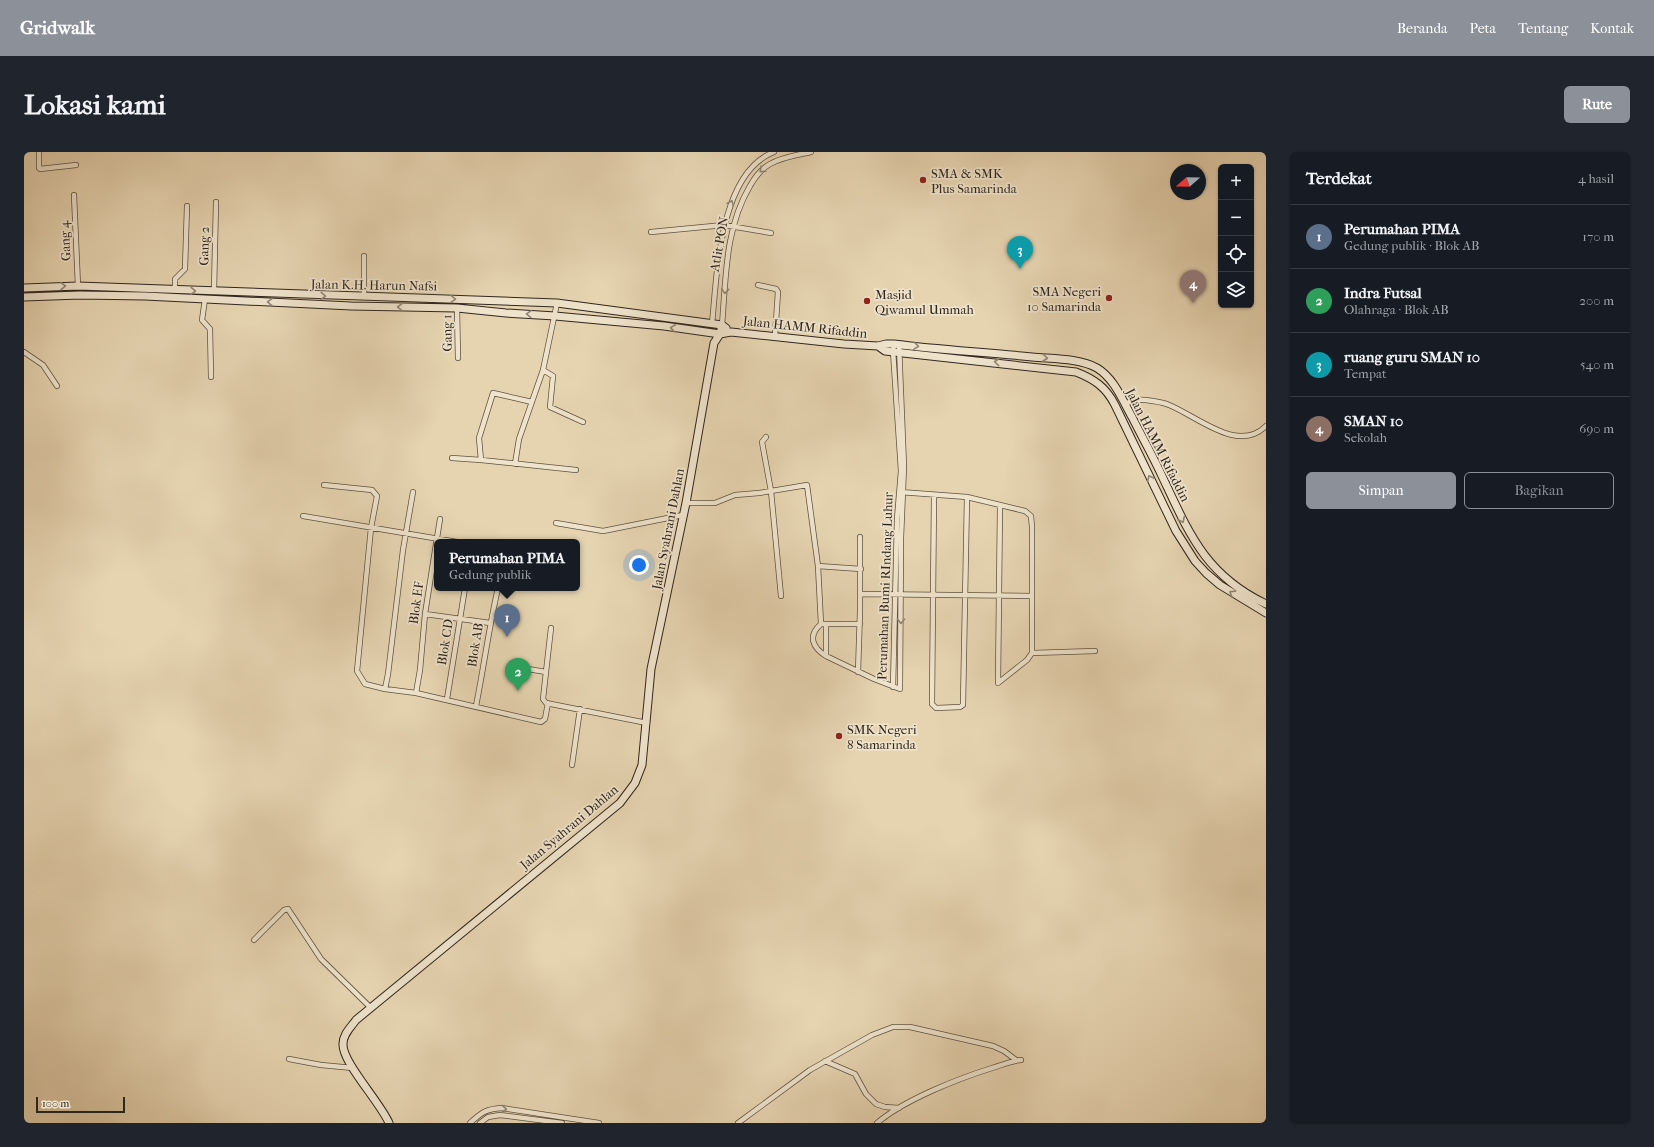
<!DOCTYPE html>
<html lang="id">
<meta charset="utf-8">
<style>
body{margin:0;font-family:"IM FELL French Canon",serif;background:#20242c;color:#f1f3f6}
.controls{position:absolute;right:12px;top:12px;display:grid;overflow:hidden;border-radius:6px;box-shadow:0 1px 3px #0004}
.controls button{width:36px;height:36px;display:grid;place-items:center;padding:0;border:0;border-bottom:1px solid #363941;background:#171b24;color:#f1f3f6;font:20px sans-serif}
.compass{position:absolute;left:1146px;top:12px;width:36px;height:36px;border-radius:50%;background:#171b24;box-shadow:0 1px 3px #0004;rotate:250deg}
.scale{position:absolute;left:12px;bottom:10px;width:89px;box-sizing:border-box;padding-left:4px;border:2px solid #30271d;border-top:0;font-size:11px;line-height:14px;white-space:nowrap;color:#30271d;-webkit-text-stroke:3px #efe3cc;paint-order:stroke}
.you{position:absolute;left:615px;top:413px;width:14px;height:14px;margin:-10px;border:3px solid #fff;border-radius:50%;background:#1a73e8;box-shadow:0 0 0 6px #1a73e833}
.badge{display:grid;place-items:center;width:26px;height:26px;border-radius:50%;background:#8c9099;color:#fff;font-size:13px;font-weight:700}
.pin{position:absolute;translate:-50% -33px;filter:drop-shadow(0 1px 2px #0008)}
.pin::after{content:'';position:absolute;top:21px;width:14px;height:12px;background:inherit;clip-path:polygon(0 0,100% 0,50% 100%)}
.popup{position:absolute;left:410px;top:387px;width:146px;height:52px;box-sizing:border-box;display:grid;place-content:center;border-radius:6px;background:#171b24;filter:drop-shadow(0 1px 3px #0005);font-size:13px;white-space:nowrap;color:#9ea1a6}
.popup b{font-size:15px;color:#f1f3f6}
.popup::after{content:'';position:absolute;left:50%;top:100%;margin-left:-8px;border:8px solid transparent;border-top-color:#171b24}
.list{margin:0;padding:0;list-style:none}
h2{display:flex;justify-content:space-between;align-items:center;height:52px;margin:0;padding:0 16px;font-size:17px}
h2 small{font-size:13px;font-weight:400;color:#9ea1a6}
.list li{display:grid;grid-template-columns:26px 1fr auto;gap:12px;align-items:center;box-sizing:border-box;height:64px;padding:0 16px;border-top:1px solid #363941}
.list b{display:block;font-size:15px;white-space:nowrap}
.list p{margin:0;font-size:13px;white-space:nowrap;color:#9ea1a6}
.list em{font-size:13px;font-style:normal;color:#9ea1a6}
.actions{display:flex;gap:8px;padding:12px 16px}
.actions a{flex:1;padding:9px 0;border:1px solid #8c9099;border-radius:6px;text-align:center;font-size:14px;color:#8c9099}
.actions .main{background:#8c9099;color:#fff}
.icon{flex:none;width:22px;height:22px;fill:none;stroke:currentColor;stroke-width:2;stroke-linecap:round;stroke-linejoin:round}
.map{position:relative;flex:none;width:1242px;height:971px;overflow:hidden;border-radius:6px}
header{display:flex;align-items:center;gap:24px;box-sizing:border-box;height:56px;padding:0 20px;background:#8c9099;color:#fff}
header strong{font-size:19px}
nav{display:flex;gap:22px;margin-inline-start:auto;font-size:14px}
.intro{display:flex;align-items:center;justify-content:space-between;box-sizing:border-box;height:96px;padding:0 24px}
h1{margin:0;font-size:28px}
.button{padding:10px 18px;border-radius:6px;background:#8c9099;color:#fff;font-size:14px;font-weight:700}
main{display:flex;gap:24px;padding:0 24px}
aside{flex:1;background:#171b24;border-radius:6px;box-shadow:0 1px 3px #0004}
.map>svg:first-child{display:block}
</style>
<header>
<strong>Gridwalk</strong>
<nav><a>Beranda</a><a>Peta</a><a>Tentang</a><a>Kontak</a></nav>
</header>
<div class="intro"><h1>Lokasi kami</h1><a class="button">Rute</a></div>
<main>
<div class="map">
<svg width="1242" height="971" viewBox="0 0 1242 971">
<rect width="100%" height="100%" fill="#e6d4b1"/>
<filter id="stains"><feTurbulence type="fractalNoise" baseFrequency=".005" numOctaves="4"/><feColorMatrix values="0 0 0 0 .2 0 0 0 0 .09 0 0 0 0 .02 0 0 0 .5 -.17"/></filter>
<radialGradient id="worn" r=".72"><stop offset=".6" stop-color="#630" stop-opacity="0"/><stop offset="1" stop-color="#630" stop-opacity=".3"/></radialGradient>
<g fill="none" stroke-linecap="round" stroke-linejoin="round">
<!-- street casing -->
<g stroke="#5e5242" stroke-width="6">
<path id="street" d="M15 0V16L16 17 52 13
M50 43 54 134
M627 80 700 73 747 81
M734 133 752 137 754 140 751 184
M151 138V127L161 117 163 54
M190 139 192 50
M340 145V104
M181 147 178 168 186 177 187 225
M433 156 434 206
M688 172C693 123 695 21 750 0
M698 173C702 126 701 76 726 34 731 25 737 17 746 12 758 5 773 3 787 0
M0 200 19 213 33 234
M519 218 529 224 526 255 559 270
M508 250 469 241 455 286 457 308 552 318
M1101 252C1104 251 1108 248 1112 248 1119 247 1139 250 1145 253 1173 264 1214 302 1242 274
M742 285 738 290 747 339 757 444
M428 306 457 308
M491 312 495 287 519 218 533 151
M300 333 348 338 353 344 347 376 333 519 341 532 361 537
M389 340 379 398 364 522 361 537 392 541
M876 340 943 345 1001 359 1007 364 1008 375V501L1003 508 974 531 976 354
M910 344 908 552 912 556 936 555 939 553 943 345
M662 351H691L711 343 735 341 783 333 794 414 797 472H802V504L850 527 876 537 877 386 880 314 875 193
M279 364 433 390
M416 367 401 462 396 518 392 541 517 570 521 567 524 551
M532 371 579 379 659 363
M794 414 837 417
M836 442 1007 444
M401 462 466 471
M797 472C783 484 789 496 802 504
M802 472H836
M1008 501 1071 499
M492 515 522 520 519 547 522 551 623 571
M522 520 527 476
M834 520 836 459V385
M869 535 873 367 877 319 869 199 870 192
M423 547 441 436
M452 554C460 514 465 475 474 436
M548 613 556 557
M230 788 260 758 264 757 297 807 347 856
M265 907 297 913 329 916
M801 909 831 922 842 942 852 952 861 955 875 956
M446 971C458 960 462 957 478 956L575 971
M456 971 464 965 476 963 538 971
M714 971 786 918 848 883 869 875H886L969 894 980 899 992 908
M853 971C880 948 933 927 968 916 978 913 987 909 997 908"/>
</g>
<!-- secondary casing -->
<g stroke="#30271d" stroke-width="9">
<path id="secondary" d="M0 136 54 134 533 151 698 173 702 176
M0 145 56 143 121 144 327 154 433 156 482 161 531 164 640 174 696 182 707 180 820 192 854 194 862 192H870C915 198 962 200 1008 205 1028 207 1055 206 1073 216 1090 226 1099 249 1108 265 1118 285 1129 304 1138 324 1165 381 1181 423 1242 452
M854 194 861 199 1052 220C1070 227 1082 235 1091 253L1152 379 1171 409 1182 421 1196 433 1242 461
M365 971C356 950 318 910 319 892 319 882 327 875 332 868L596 651 611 631 618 613 627 517 662 351 690 191 696 182 698 173"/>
</g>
<!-- street -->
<use href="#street" stroke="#efe3cc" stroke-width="4.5"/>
<!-- secondary -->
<use href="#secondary" stroke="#efe3cc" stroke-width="7"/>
</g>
<!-- one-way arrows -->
<defs><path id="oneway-chevron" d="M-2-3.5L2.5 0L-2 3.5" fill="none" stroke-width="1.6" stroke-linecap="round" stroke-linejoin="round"/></defs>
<g stroke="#908574">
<use href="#oneway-chevron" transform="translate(738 18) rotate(137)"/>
<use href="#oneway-chevron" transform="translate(707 51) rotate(-67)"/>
<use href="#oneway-chevron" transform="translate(39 134) rotate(-1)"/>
<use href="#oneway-chevron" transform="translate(169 139) rotate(2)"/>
<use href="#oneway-chevron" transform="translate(701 139) rotate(94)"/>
<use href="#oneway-chevron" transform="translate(299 144) rotate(2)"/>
<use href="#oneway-chevron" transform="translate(429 147) rotate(1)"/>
<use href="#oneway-chevron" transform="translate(246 150) rotate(-178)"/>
<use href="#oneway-chevron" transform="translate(376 155) rotate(-179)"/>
<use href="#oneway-chevron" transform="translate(505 162) rotate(-177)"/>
<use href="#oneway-chevron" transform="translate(649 176) rotate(-172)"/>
<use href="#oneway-chevron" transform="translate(892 194) rotate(5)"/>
<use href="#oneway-chevron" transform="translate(1021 206) rotate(6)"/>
<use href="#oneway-chevron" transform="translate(973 210) rotate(-175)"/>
<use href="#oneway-chevron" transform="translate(1126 326) rotate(-115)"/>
<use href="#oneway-chevron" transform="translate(1158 368) rotate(63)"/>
<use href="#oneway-chevron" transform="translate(1208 441) rotate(-148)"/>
<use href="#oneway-chevron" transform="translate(877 469) rotate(91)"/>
<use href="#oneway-chevron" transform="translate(480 957) rotate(5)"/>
</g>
<!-- markers -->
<g fill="#8f2418" stroke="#efe3cc" stroke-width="1.5">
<circle cx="899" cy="28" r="4"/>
<circle cx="1085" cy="146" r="4"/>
<circle cx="843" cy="149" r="4"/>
<circle cx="815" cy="584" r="4"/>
</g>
<g text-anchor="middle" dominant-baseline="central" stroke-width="3.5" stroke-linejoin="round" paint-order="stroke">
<!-- poi labels -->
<g font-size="13" fill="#30271d" stroke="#efe3cc" text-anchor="start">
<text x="907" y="21">SMA &amp; SMK<tspan x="907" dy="15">Plus Samarinda</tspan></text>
<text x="1077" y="139" text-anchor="end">SMA Negeri<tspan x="1077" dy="15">10 Samarinda</tspan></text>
<text x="851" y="142">Masjid<tspan x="851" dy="15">Qiwamul Ummah</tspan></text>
<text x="823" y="577">SMK Negeri<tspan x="823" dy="15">8 Samarinda</tspan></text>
</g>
<!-- street labels -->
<g font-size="13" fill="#30271d" stroke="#efe3cc">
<text transform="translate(41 89) rotate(-93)">Gang 4</text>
<text transform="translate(695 92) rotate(-80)">Atlit PON</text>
<text transform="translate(180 94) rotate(-89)">Gang 2</text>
<text transform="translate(350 133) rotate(1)">Jalan K.H. Harun Nafsi</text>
<text transform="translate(781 175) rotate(6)">Jalan HAMM Rifaddin</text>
<text transform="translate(423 181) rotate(-91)">Gang 1</text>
<text transform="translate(1134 293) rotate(63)">Jalan HAMM Rifaddin</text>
<text transform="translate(644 377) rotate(-79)">Jalan Syahrani Dahlan</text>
<text transform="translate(861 434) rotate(-88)">Perumahan Bumi RIndang Luhur</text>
<text transform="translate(392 451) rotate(-82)">Blok EF</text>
<text transform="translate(421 490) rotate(-81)">Blok CD</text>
<text transform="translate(451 493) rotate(-81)">Blok AB</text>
<text transform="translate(545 675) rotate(-40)">Jalan Syahrani Dahlan</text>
</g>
</g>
<rect width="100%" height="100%" filter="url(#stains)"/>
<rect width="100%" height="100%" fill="url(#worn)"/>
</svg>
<div class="controls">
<button>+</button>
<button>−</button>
<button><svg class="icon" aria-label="locate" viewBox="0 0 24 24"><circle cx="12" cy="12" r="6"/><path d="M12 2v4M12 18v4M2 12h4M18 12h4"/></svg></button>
<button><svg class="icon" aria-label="layers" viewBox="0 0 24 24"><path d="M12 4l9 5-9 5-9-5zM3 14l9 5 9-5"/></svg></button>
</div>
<svg class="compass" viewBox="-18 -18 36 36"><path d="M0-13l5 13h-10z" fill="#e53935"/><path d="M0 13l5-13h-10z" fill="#9ea1a6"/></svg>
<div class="scale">100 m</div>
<div class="you"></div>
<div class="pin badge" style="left:483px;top:485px;background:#5c6f8a">1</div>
<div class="popup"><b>Perumahan PIMA</b>Gedung publik</div>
<div class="pin badge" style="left:494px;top:539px;background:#2e9e5b">2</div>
<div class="pin badge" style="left:996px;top:117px;background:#0f9aa8">3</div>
<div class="pin badge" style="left:1169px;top:151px;background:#8d6e63">4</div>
</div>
<aside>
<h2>Terdekat<small>4 hasil</small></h2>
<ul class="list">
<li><span class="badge" style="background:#5c6f8a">1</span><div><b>Perumahan PIMA</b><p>Gedung publik · Blok AB</p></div><em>170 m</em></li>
<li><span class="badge" style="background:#2e9e5b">2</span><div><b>Indra Futsal</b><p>Olahraga · Blok AB</p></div><em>200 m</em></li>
<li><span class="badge" style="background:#0f9aa8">3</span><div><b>ruang guru SMAN 10</b><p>Tempat</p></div><em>540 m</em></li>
<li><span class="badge" style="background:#8d6e63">4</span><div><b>SMAN 10</b><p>Sekolah</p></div><em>690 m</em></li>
</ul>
<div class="actions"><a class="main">Simpan</a><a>Bagikan</a></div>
</aside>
</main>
